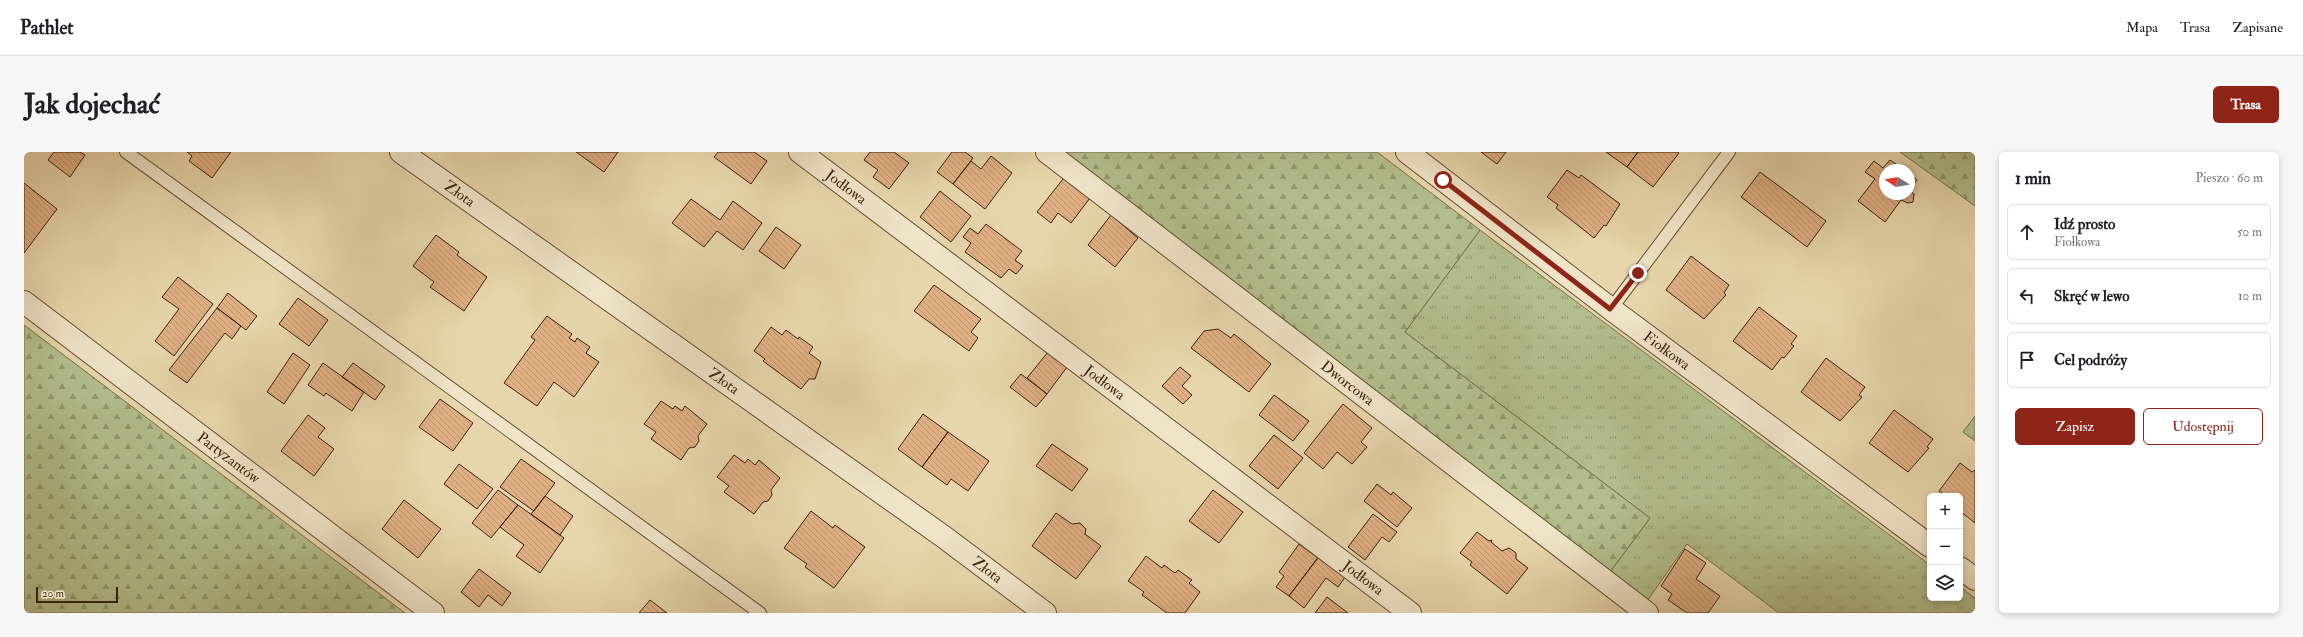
<!DOCTYPE html>
<html lang="pl">
<meta charset="utf-8">
<style>
body{margin:0;font-family:"IM FELL Double Pica",serif;background:#f6f6f6;color:#202124}
.controls{position:absolute;right:12px;bottom:12px;display:grid;overflow:hidden;border-radius:6px;box-shadow:0 2px 6px #0003}
.controls button{width:36px;height:36px;display:grid;place-items:center;padding:0;border:0;border-bottom:1px solid #e0e0e0;background:#fff;color:#202124;font:20px sans-serif}
.compass{position:absolute;left:1855px;top:12px;width:36px;height:36px;border-radius:50%;background:#fff;box-shadow:0 2px 6px #0003;rotate:281deg}
.scale{position:absolute;left:12px;bottom:10px;width:82px;box-sizing:border-box;padding-left:4px;border:2px solid #3c240d;border-top:0;font-size:11px;line-height:14px;white-space:nowrap;color:#3c240d;-webkit-text-stroke:3px #efe4c8;paint-order:stroke}
.stop{position:absolute;width:12px;height:12px;margin:-9px;border:3px solid #8f2418;border-radius:50%;background:#fff}
.stop.end{background:#8f2418;border-color:#fff;box-shadow:0 1px 4px #0008}
.list{margin:0;padding:0;list-style:none}
h2{display:flex;justify-content:space-between;align-items:center;height:52px;margin:0;padding:0 16px;font-size:17px}
h2 small{font-size:13px;font-weight:400;color:#757577}
.list li{display:grid;grid-template-columns:26px 1fr auto;gap:12px;align-items:center;box-sizing:border-box;height:56px;margin:0 8px 8px;padding:0 8px;border:1px solid #e0e0e0;border-radius:6px}
.list b{display:block;font-size:15px;white-space:nowrap}
.list p{margin:0;font-size:13px;white-space:nowrap;color:#757577}
.list em{font-size:13px;font-style:normal;color:#757577}
.actions{display:flex;gap:8px;padding:12px 16px}
.actions a{flex:1;padding:9px 0;border:1px solid #8f2418;border-radius:6px;text-align:center;font-size:14px;color:#8f2418}
.actions .main{background:#8f2418;color:#fff}
.icon{flex:none;width:22px;height:22px;fill:none;stroke:currentColor;stroke-width:2;stroke-linecap:round;stroke-linejoin:round}
.map{position:relative;flex:none;width:1951px;height:461px;overflow:hidden;border-radius:6px}
header{display:flex;align-items:center;gap:24px;box-sizing:border-box;height:56px;padding:0 20px;background:#fff;border-bottom:1px solid #e0e0e0}
header strong{font-size:19px}
nav{display:flex;gap:22px;margin-inline-start:auto;font-size:14px}
.intro{display:flex;align-items:center;justify-content:space-between;box-sizing:border-box;height:96px;padding:0 24px}
h1{margin:0;font-size:28px}
.button{padding:10px 18px;border-radius:6px;background:#8f2418;color:#fff;font-size:14px;font-weight:700}
main{display:flex;gap:24px;padding:0 24px}
aside{flex:1;background:#fff;border-radius:6px;box-shadow:0 2px 6px #0003}
.map>svg:first-child{display:block}
</style>
<header>
<strong>Pathlet</strong>
<nav><a>Mapa</a><a>Trasa</a><a>Zapisane</a></nav>
</header>
<div class="intro"><h1>Jak dojechać</h1><a class="button">Trasa</a></div>
<main>
<div class="map">
<svg width="1951" height="461" viewBox="0 0 1951 461">
<defs>
<pattern id="grass-tufts" width="24" height="20" patternUnits="userSpaceOnUse"><rect width="24" height="20" fill="#b2be8c"/><path d="M3 7l-1-3M5 7V3M7 7l1-3M15 17l-1-3M17 17v-4M19 17l1-3" fill="none" stroke="#929a71"/></pattern>
<pattern id="forest-firs" width="22" height="20" patternUnits="userSpaceOnUse"><rect width="22" height="20" fill="#b2be8c"/><path d="M5 1l3.5 6h-7zM16 11l3.5 6h-7z" fill="#929a71"/></pattern>
<pattern id="building-back-hatch" width="6" height="6" patternUnits="userSpaceOnUse"><rect width="6" height="6" fill="#e0b084"/><path d="M-1 5l2 2M0 0l6 6M5-1l2 2" fill="none" stroke="#c19771"/></pattern>
</defs>
<rect width="100%" height="100%" fill="#e7d6ab"/>
<filter id="stains"><feTurbulence type="fractalNoise" baseFrequency=".005" numOctaves="4"/><feColorMatrix values="0 0 0 0 .2 0 0 0 0 .09 0 0 0 0 .02 0 0 0 .5 -.17"/></filter>
<radialGradient id="worn" r=".72"><stop offset=".6" stop-color="#630" stop-opacity="0"/><stop offset="1" stop-color="#630" stop-opacity=".3"/></radialGradient>
<!-- grass -->
<path fill="url(#grass-tufts)" stroke="#77714c" d="M1456 78 1906 413V446H1936V435L1951 446V461H1755L1663 392 1621 452 1583 424 1626 366 1381 180Z
M1951 264V289L1939 280Z"/>
<!-- forest -->
<path fill="url(#forest-firs)" stroke="#77714c" d="M1032 0H1353L1456 78 1381 180 1626 366 1583 424Z
M1876 0H1951V54Z
M0 173 381 461H0Z"/>
<!-- building -->
<path fill="url(#building-back-hatch)" stroke="#3c240d" d="M30 0H56L61 3 46 25 24 8Z
M163 0H207L188 26 165 9 168 4Z
M552 0H594L580 20Z
M694 0H730L743 9 727 32 690 5Z
M846 0H870L885 11 865 37 849 25 854 18 840 8Z
M928 0H941L949 6 929 32 913 20Z
M1457 0H1482L1473 12Z
M1582 0H1614L1603 15Z
M1614 0H1653L1655 1 1629 35 1603 15Z
M967 4 988 21 961 57 929 32 947 9 957 17Z
M1866 8 1880 18H1861V42H1885V22L1893 28 1885 38 1890 42 1889 50 1884 51 1877 48 1861 70 1834 49 1851 27 1841 20 1850 9 1859 16Z
M1543 18 1555 26 1557 23 1596 52 1582 74 1580 73 1570 86 1532 56 1534 53 1523 45Z
M1736 20 1802 69 1783 95 1717 45Z
M1043 22 1069 42 1047 71 1034 61 1027 71 1013 60Z
M0 31 33 57 0 101Z
M916 39 947 64 927 90 896 65Z
M667 47 696 68 709 49 738 71 719 98 693 79 680 95 648 71Z
M1087 63 1114 86 1091 115 1064 93Z
M962 72 998 99 991 108 999 114 992 122 985 117 977 126 941 100 947 91 939 85 946 76 954 82Z
M752 75 777 93 760 117 735 99Z
M412 83 435 100 433 103 463 125 440 159 406 135 410 130 389 114Z
M1667 104 1705 133 1700 141 1702 143 1680 167 1642 138Z
M154 125 189 152 150 204 131 189 155 157 138 145Z
M910 133 957 167 947 180 954 186 945 199 890 159Z
M204 141 233 164 222 178 193 156Z
M274 146 304 168 285 194 255 172Z
M1735 155 1773 184 1767 192 1770 194 1760 206 1758 205 1748 218 1709 189Z
M193 156 217 174 208 187 201 181 163 231 145 218Z
M523 164 548 182 545 186 551 190 553 186 566 195 562 201 575 210 550 245 530 230 513 254 480 231 511 188 507 185Z
M747 175 758 183 762 178 774 187 775 185 789 195 785 201 797 210 791 227H785L777 237 739 209 741 207 730 199Z
M1194 177 1207 186 1210 182 1247 212 1225 240 1167 196 1180 179Z
M1024 200 1043 215 1023 242 1003 226Z
M269 201 286 213 260 252 243 240Z
M1802 206 1841 235 1835 243 1838 245 1816 269 1777 240Z
M299 211 340 240 328 259 302 241 300 244 284 233Z
M329 211 361 234 351 248 318 225Z
M1156 215 1167 224 1158 234 1168 243 1159 252 1138 234Z
M997 222 1023 242 1012 255 986 235Z
M1250 243 1285 269 1269 289 1235 263Z
M416 247 449 271 429 299 395 275Z
M637 249 649 257 651 254 658 259 661 254 683 272 674 284 675 289 671 295 665 296 657 308 627 287 632 280 620 272Z
M1319 252 1348 276 1337 290 1343 295 1328 312 1313 300 1299 317 1280 301Z
M1870 258 1909 287 1903 295 1905 296 1884 320 1845 291Z
M899 262 924 280 898 315 874 297Z
M284 263 301 276 294 285 310 297 290 324 257 299Z
M924 280 965 309 944 339 927 327 923 333 898 315Z
M1250 283 1279 306 1254 337 1225 314Z
M1028 292 1064 317 1048 339 1012 314Z
M710 303 721 311 724 307 731 313 735 308 756 326 747 338 748 343 744 349 739 350 730 362 700 340 705 334 693 325Z
M497 307 531 331 510 359 476 335Z
M1936 311 1948 320 1951 318V371L1936 359V344H1922L1915 339Z
M435 312 469 337 453 357 420 332Z
M1353 332 1367 343 1369 340 1388 356 1373 375 1340 349Z
M474 338 494 353 467 386 448 371Z
M1189 338 1219 360 1195 391 1165 369Z
M521 344 549 364 536 383 507 362Z
M380 348 417 377 394 406 358 377Z
M494 353 540 386 516 421 492 404 500 393 476 375Z
M787 359 809 376 811 373 841 395 810 436 781 415 783 412 760 396Z
M1032 361 1048 372 1056 371 1062 377 1061 382 1077 394 1052 427 1008 394Z
M1349 362 1373 380 1365 390 1358 385 1341 408 1324 395Z
M1453 380 1465 389 1468 388 1467 390 1478 399 1485 396 1492 401V407L1504 416 1483 442 1446 413 1448 410 1436 401Z
M1275 392 1294 406 1265 444 1252 435 1260 424 1255 420Z
M1661 397 1682 411 1672 427 1696 444 1684 461H1663L1644 448 1648 442 1637 434Z
M1122 404 1138 416 1140 413 1151 421 1154 418 1168 428 1165 431 1176 440 1161 461H1143L1118 443 1120 440 1104 429Z
M1295 404 1322 424 1314 435 1302 426 1280 456 1265 444Z
M455 417 487 441 478 454 464 443 455 455 437 440Z
M1303 445 1324 461H1291Z
M626 448 643 461H615Z"/>
<g fill="none" stroke-linecap="round" stroke-linejoin="round">
<!-- service casing -->
<g stroke="#675034" stroke-width="14">
<path id="service" d="M102 0 736 461
M1587 157 1705 0"/>
</g>
<!-- minor casing -->
<g stroke="#675034" stroke-width="24">
<g id="minor">
<path id="s1" d="M377 0 920 385 1021 461"/>
<path id="s2" d="M776 0 1386 461"/>
<path id="s3" d="M1023 0 1623 461"/>
<path id="s4" d="M1383 0 1587 157 1906 394"/>
<path id="s5" d="M0 150 409 461"/>
<path d="M1936 416 1951 427"/>
</g>
</g>
<!-- service -->
<use href="#service" stroke="#efe4c8" stroke-width="12"/>
<!-- minor -->
<use href="#minor" stroke="#efe4c8" stroke-width="22"/>
</g>
<g fill="none" stroke-linecap="round" stroke-linejoin="round">
<!-- route -->
<path stroke="#8f2418" stroke-width="5" d="M1419 28 1586 157 1614 121"/>
</g>
<g text-anchor="middle" dominant-baseline="central" stroke-width="3" stroke-linejoin="round" paint-order="stroke">
<!-- street labels -->
<g font-size="15" fill="#3c240d" stroke="#efe4c8">
<text stroke="none"><textPath href="#s2" startOffset="58">Jodłowa</textPath></text>
<text stroke="none"><textPath href="#s1" startOffset="72">Złota</textPath></text>
<text stroke="none"><textPath href="#s4" startOffset="327">Fiołkowa</textPath></text>
<text stroke="none"><textPath href="#s1" startOffset="396">Złota</textPath></text>
<text stroke="none"><textPath href="#s2" startOffset="382">Jodłowa</textPath></text>
<text stroke="none"><textPath href="#s3" startOffset="379">Dworcowa</textPath></text>
<text stroke="none"><textPath href="#s5" startOffset="257">Partyzantów</textPath></text>
<text stroke="none"><textPath href="#s1" startOffset="720">Złota</textPath></text>
<text stroke="none"><textPath href="#s2" startOffset="706">Jodłowa</textPath></text>
</g>
</g>
<rect width="100%" height="100%" filter="url(#stains)"/>
<rect width="100%" height="100%" fill="url(#worn)"/>
</svg>
<div class="controls">
<button>+</button>
<button>−</button>
<button><svg class="icon" aria-label="layers" viewBox="0 0 24 24"><path d="M12 4l9 5-9 5-9-5zM3 14l9 5 9-5"/></svg></button>
</div>
<svg class="compass" viewBox="-18 -18 36 36"><path d="M0-13l5 13h-10z" fill="#e53935"/><path d="M0 13l5-13h-10z" fill="#757577"/></svg>
<div class="scale">20 m</div>
<div class="stop" style="left:1419px;top:28px"></div>
<div class="stop end" style="left:1614px;top:121px"></div>
</div>
<aside>
<h2>1 min<small>Pieszo · 60 m</small></h2>
<ul class="list">
<li><svg class="icon" aria-label="ahead" viewBox="0 0 24 24"><path d="M12 20V5M6 11l6-6 6 6"/></svg><div><b>Idź prosto</b><p>Fiołkowa</p></div><em>50 m</em></li>
<li><svg class="icon" aria-label="left" viewBox="0 0 24 24"><path d="M17 20v-9H6M10 6l-5 5 5 5"/></svg><div><b>Skręć w lewo</b></div><em>10 m</em></li>
<li><svg class="icon" aria-label="arrive" viewBox="0 0 24 24"><path d="M6 21V4h12l-3 4 3 4H6"/></svg><div><b>Cel podróży</b></div></li>
</ul>
<div class="actions"><a class="main">Zapisz</a><a>Udostępnij</a></div>
</aside>
</main>
